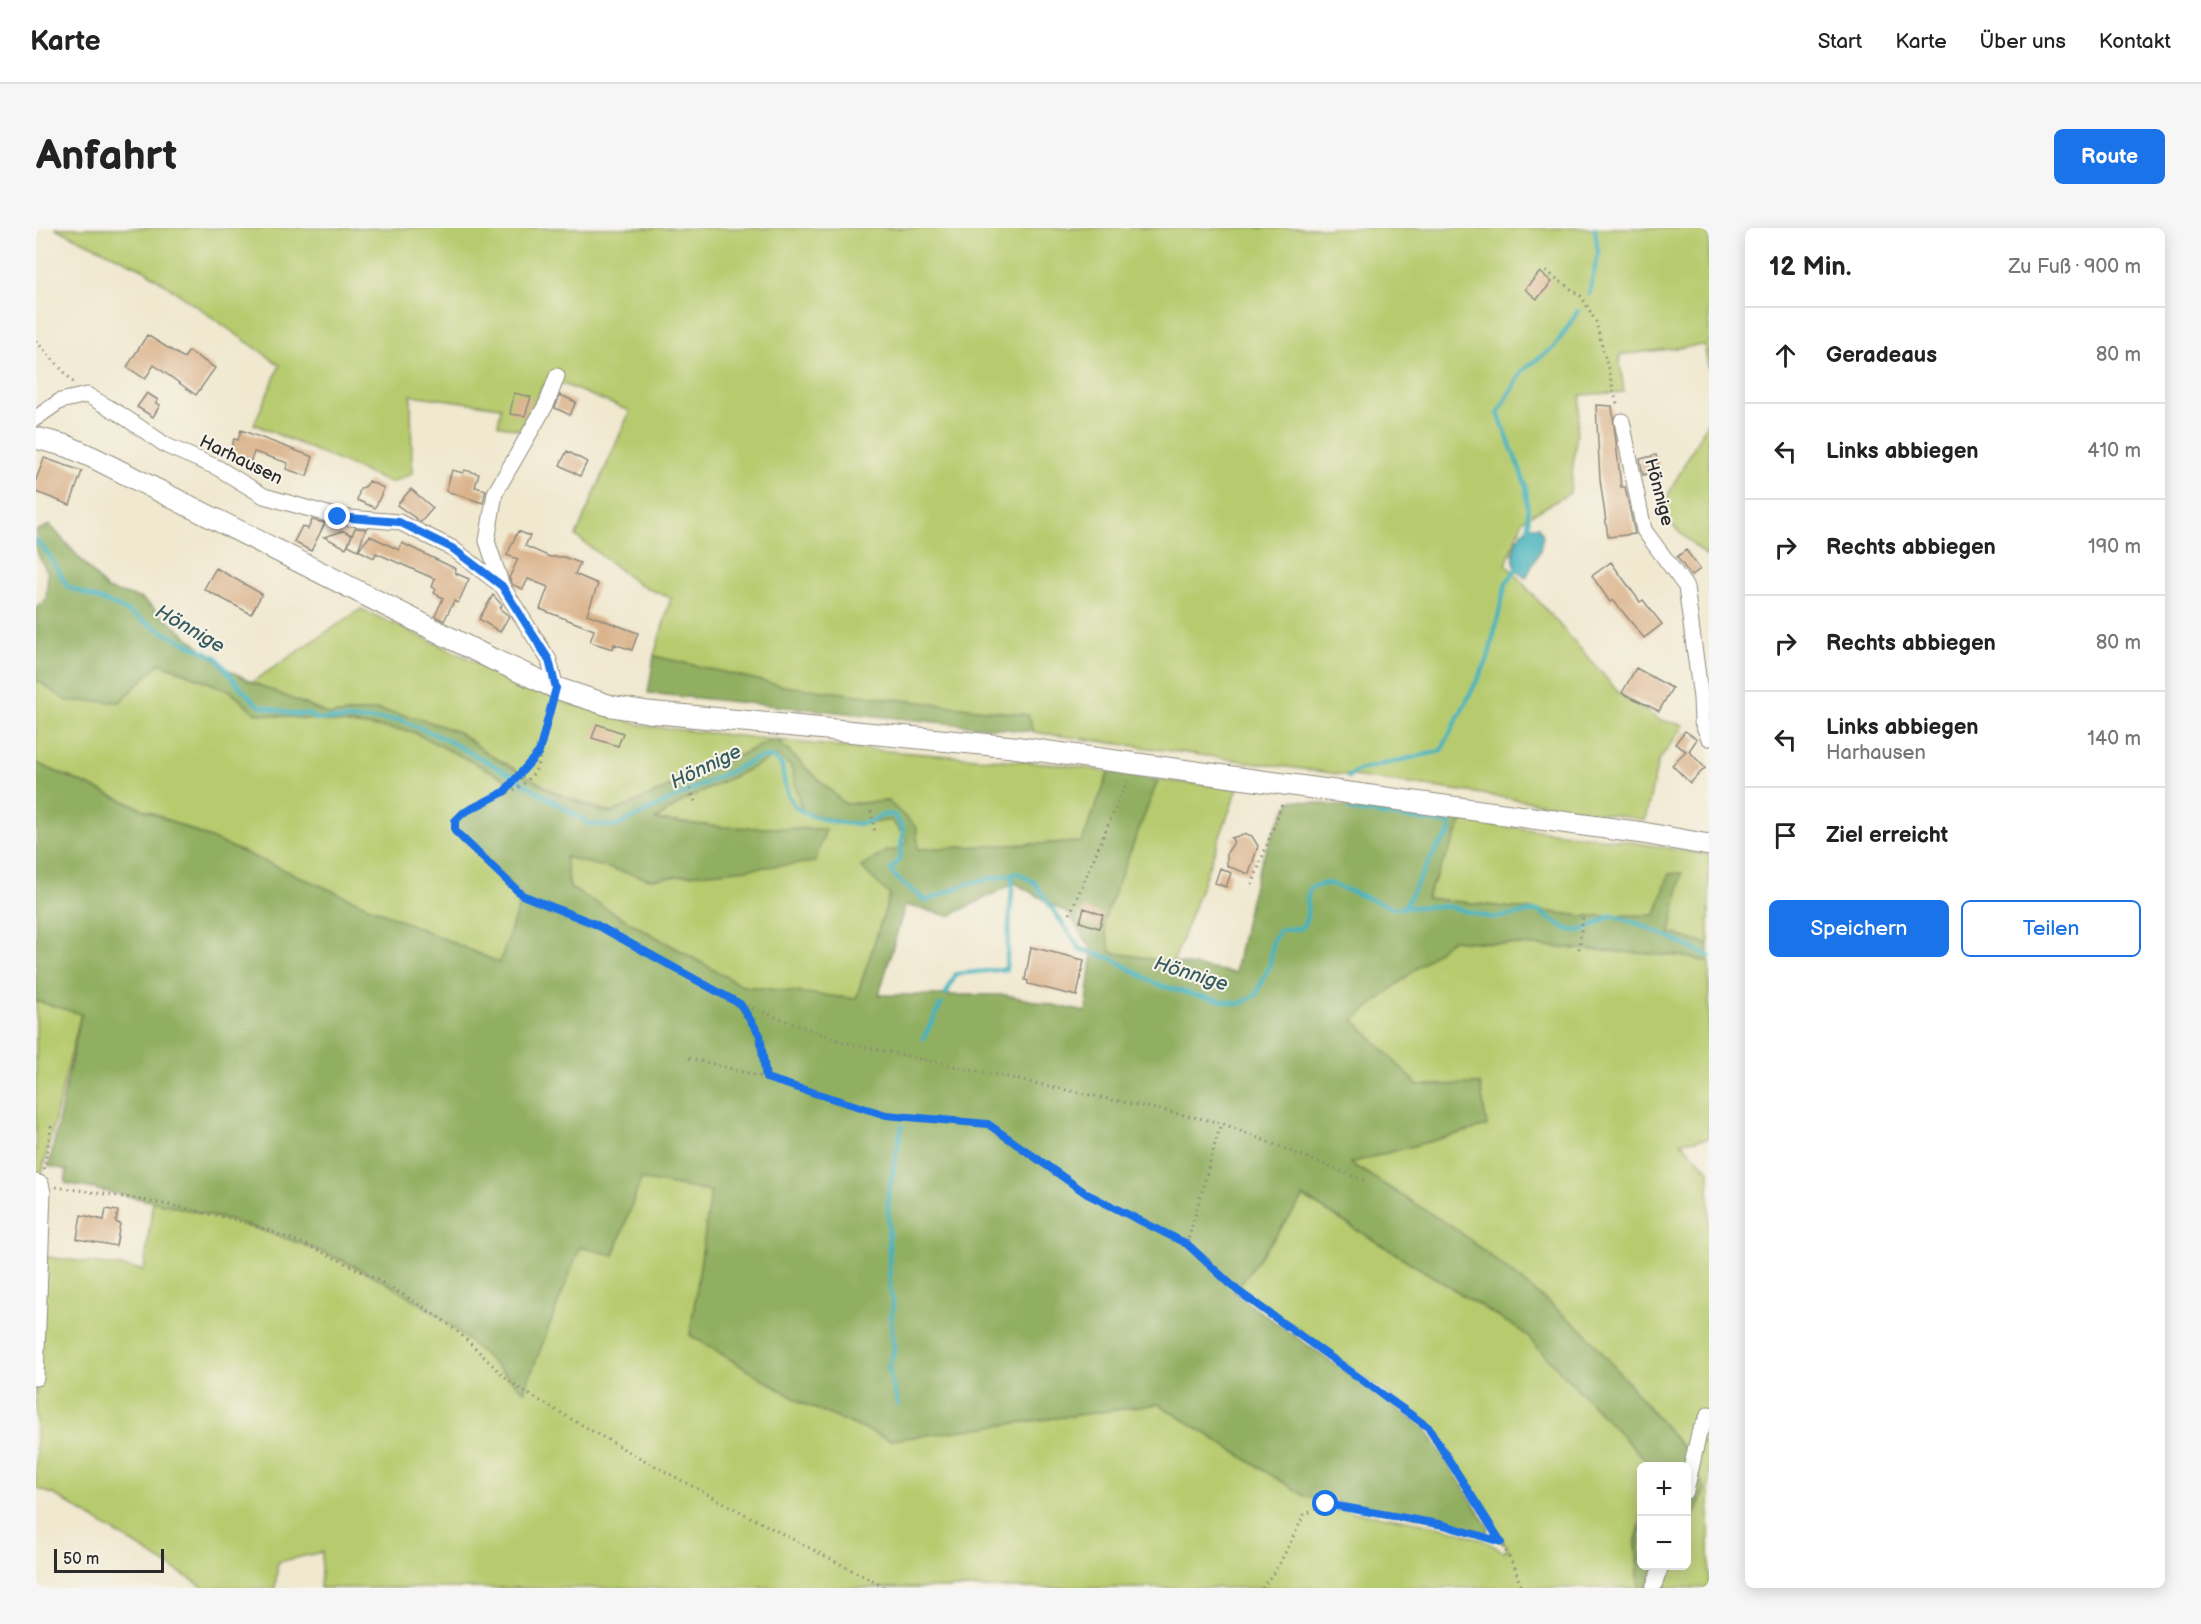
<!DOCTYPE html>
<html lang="de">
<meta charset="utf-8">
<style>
body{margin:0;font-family:"Balsamiq Sans",sans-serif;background:#f6f6f6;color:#222}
.controls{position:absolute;right:18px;bottom:18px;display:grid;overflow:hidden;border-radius:9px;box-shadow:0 3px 15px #0003}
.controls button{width:54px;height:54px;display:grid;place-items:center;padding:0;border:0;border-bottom:2px solid #e0e0e0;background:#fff;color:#222;font:30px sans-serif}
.scale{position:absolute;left:18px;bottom:15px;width:110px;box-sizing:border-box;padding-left:6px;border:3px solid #2b2b2b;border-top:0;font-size:16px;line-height:21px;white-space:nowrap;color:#2b2b2b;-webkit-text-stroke:4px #f7f3e8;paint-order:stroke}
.stop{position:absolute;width:18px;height:18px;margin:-14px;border:4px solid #1a73e8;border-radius:50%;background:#fff}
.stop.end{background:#1a73e8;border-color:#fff;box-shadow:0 2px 6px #0008}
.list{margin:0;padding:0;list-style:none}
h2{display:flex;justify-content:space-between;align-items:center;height:78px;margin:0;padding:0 24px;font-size:26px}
h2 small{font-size:20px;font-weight:400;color:#767676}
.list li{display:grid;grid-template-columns:39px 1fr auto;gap:18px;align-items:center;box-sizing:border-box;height:96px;padding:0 24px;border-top:2px solid #e0e0e0}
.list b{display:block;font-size:22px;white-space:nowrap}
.list p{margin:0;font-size:20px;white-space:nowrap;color:#767676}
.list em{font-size:20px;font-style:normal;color:#767676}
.actions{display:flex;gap:12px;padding:18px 24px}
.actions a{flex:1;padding:14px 0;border:2px solid #1a73e8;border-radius:9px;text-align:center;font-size:21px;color:#1a73e8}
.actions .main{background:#1a73e8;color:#fff}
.icon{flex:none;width:33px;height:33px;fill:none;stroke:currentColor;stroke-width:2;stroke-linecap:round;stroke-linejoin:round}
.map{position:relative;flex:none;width:1673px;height:1360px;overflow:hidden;border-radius:9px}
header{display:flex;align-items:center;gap:36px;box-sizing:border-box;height:84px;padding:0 30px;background:#fff;border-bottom:2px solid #e0e0e0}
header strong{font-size:28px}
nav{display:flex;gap:33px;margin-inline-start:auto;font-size:21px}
.intro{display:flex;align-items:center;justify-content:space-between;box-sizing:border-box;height:144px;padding:0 36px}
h1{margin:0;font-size:42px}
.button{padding:15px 27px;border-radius:9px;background:#1a73e8;color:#fff;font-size:21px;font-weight:700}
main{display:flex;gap:36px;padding:0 36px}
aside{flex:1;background:#fff;border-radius:9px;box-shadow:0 3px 15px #0003}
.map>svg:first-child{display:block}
</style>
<header>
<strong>Karte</strong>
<nav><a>Start</a><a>Karte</a><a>Über uns</a><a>Kontakt</a></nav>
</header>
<div class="intro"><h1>Anfahrt</h1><a class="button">Route</a></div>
<main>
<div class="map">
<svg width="1673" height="1360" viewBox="0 0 1673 1360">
<rect width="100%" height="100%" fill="#f7f3e8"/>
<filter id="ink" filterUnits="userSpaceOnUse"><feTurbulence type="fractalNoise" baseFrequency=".0167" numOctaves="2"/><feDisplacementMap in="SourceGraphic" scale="12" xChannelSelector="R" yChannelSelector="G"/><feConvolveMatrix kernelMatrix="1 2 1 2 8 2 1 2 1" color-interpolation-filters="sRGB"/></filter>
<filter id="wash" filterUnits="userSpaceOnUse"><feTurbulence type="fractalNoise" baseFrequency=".008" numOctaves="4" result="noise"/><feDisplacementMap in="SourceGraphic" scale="24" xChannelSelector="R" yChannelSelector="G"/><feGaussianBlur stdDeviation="1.35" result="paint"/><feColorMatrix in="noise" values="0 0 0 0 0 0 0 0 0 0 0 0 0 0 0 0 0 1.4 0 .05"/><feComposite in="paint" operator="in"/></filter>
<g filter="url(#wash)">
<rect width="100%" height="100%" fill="#f0e8cf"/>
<!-- green -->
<path fill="#b7cb6e" stroke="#717b4c" stroke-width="1.5" d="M19 0H1673V142L1668 117 1583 127 1588 164 1545 167 1534 265 1487 292 1470 336 1584 466 1623 492 1648 497 1622 534 1609 592 1433 564 998 504 992 487 747 458 618 428 635 370 603 357 540 308 594 183 524 155 507 158 484 202 462 197 465 179 375 167 376 246 354 255 218 196 244 137 107 41Z
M1673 191V330L1622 285Z
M325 381 525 473 609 498 824 521 1030 537 1073 544 1046 614 882 621 852 573 809 576 739 511 575 585 520 565 454 527 422 504 342 482 294 487 216 454Z
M123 435 194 463 219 485 375 503 477 554 468 564 427 585 419 603 486 667 464 735 0 535V451L31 473Z
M740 527 755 538 766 584 822 597 855 592 873 613 862 623 854 666 820 771 706 758 534 660 529 629 615 651 687 599 619 592 649 572Z
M1122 552 1202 560 1137 735 1074 724 1067 694Z
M1427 593 1588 613 1673 627V717L1634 705 1645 645 1633 646 1620 687 1547 688 1390 670Z
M1415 712 1646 728 1673 734V910L1645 914 1673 942V1360H1627L1636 1338H1650L1651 1304 1669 1261 1646 1219 1549 1104 1424 1004 1314 935 1451 898 1444 857 1382 858 1318 792Z
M0 773 45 785 5 949 0 948Z
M605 951 675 964 654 1107 768 1176 854 1212 1123 1176 1270 1268 1292 1271 1290 1280C1338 1288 1430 1295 1467 1324L1472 1321 1394 1197 1203 1058 1267 969 1487 1104 1615 1238H1606L1605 1296 1600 1312 1603 1360H284L286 1324 242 1334 239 1360H169L19 1267 0 1260V1150L5 1028 108 1042 117 973C218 997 322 1027 406 1091 434 1113 461 1139 488 1163L544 1019 578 1027Z"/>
<!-- forest -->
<path fill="#91af61" stroke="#5e6d46" stroke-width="1.5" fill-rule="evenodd" d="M14 297 71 361 106 371 191 441 216 454 294 487 342 482 383 490 422 504 454 527 520 565 562 582 576 585 739 511 809 576 852 573 881 600 882 621 1046 614 1073 544 1122 552 1067 694 1075 724 1199 745C1211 685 1220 624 1256 572L1427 593 1390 670 1547 688 1620 687 1633 646 1646 645 1634 705 1673 717V734L1645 728 1415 712 1318 792 1382 857 1444 856 1451 898 1314 935 1424 1004 1549 1104 1646 1219 1669 1261 1651 1304 1650 1238H1615L1487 1104 1268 969 1198 1065 1390 1201 1453 1299 1450 1306 1409 1293 1270 1269 1123 1176 854 1212 768 1176 654 1107 675 964 605 951 578 1027 544 1019 488 1163C461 1139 435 1114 406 1091 298 1008 159 982 29 955L31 942 13 938 45 786 0 773V535L464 735 486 667 419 603C420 575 462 574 476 554L375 503 219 485 194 463 124 435 84 474 31 473 0 451V380L10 371 12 345 0 323V303ZM740 528 755 538 766 584 822 597 855 592 872 613 863 622 850 623 825 639 854 667 820 771 706 758 534 660 529 629 615 651 779 634 790 601 687 599 619 592 649 572ZM979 655 1033 686 1057 723 1050 784 970 767H843L869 677 913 688Z
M618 428 747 458 992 487 998 504 612 465Z
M1605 1296 1606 1338H1636L1627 1360H1603L1600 1312Z"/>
<!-- water -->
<path fill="#44b3be" stroke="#386f74" stroke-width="1.5" d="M1494 298H1502L1507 307 1504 322 1490 350C1470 339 1476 308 1494 298Z"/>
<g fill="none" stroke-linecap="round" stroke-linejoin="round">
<!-- stream -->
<path stroke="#44b3be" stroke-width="4.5" d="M1553 66 1562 26 1559 0
M1493 302 1490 258 1462 185 1486 143 1519 118 1542 83
M0 312 13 327 32 359 83 379 131 406 180 429 204 459 222 477 256 486H272L280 491 365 492 409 511 470 544 554 596 580 598 722 530 736 529 746 538C748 552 749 565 758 577 768 590 813 598 828 595 840 593 845 584 858 587L867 601 864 631 855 642C863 657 878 661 890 673L931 656 981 645 998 654 1044 721 1077 731 1120 756 1158 767 1203 776 1220 767 1234 737 1237 712 1244 702 1266 700C1277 684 1266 674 1275 659L1293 655 1357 680 1409 678 1457 690 1502 683C1538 706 1538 711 1575 687L1606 697 1673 728
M1312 549 1322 542 1405 523 1452 431 1470 355 1482 339
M1314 582 1414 596V606L1400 621 1368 679
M910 766 920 746 970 741 977 646
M887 811 905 776
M862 1177 852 1140 858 1123 855 1092 857 1076 854 1060 852 967 866 898"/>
</g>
<g id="blocks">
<!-- building -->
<path fill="#dab28b" d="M1504 44 1516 54 1501 71 1489 61Z
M111 107 148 130 153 123 179 140 160 167 118 137 109 151 91 139Z
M111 165 122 172 120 175 124 177 117 189 101 179Z
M478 165 495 169 489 188 474 186Z
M524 167 540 174 534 187 519 180Z
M1560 177 1576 178 1585 259H1589L1599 306 1572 309 1564 251Z
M205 202 277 229 271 248 250 241 252 235 218 224 215 233 194 226 198 211 202 212Z
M531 223 551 234 544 248 524 237Z
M1620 227 1624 243 1607 247 1604 231Z
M8 230 46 243 34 277 0 264V252Z
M416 242 427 245 429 242 443 246 439 259 450 262 447 275 410 263Z
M333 253 348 260 339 280 321 272 324 261 330 258Z
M375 261 397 280 385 294 361 277Z
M276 292 289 295 275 323 258 314 266 298 272 301Z
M319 300 330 301 322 322 312 317Z
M307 303 316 307 310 320 288 309Z
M482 303 494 308 489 318 514 329H528L544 335 539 346 562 356 551 386 602 405 596 422 578 416 577 421 554 414 558 402 504 381 512 359 492 351 487 361 477 357 473 350 482 331 471 327Z
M334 308 363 322 366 315 420 341 419 345 433 351 422 375 418 373 408 393 399 388 407 370 398 365 400 361 396 359 399 351 340 325 338 330 322 322Z
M1650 322 1664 341 1655 348 1641 329Z
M1575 334 1604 374 1607 372 1626 396 1608 410 1577 372 1574 374 1556 348Z
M180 340 226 366 215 386 168 361Z
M457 367 466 377 464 381 473 388 464 404 443 391Z
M1600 440 1636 460 1623 483 1586 465Z
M561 496 587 505 582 518 556 510Z
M1649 503 1661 511 1653 523 1669 540 1654 555 1636 537 1650 523 1639 516Z
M1210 606 1216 608 1222 618 1213 646 1191 638V625L1198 614 1195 610Z
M1184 640 1195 645 1190 659 1179 655Z
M1048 680 1067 687 1063 700 1044 694Z
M995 719 1048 732 1041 768 992 756V753L989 752Z
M70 981 82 983 80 994 84 996 80 1018 41 1011 45 987 68 992Z"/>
</g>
</g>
<g filter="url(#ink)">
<use href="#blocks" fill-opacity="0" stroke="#8e8a7d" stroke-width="1.5"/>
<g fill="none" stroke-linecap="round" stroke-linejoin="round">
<!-- minor casing -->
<g stroke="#8e8a7d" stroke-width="17">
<path id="minor" d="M0 190 24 173 51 167 84 186 131 218 182 240 228 268 302 289 363 294 416 320 466 358 513 432 520 460
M1586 193 1608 302 1650 359 1665 470 1666 494 1673 510
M466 358 451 313 459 265 511 175 521 148
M0 954 5 956 7 964 0 1150
M1650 1263 1663 1205 1673 1186
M1617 1360 1625 1338"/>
</g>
<!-- secondary casing -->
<g stroke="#8e8a7d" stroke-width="23">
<path id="secondary" d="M0 210 31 218 58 230 456 431 520 460 575 478 612 484 977 519 1607 605 1673 617"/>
</g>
<!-- path -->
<path stroke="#8e8a7d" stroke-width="3" stroke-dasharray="1.5 4.5" stroke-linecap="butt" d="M1510 43 1546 69 1560 94 1582 180
M0 113 39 156
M516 477C512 490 504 537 498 545 494 550 486 558 480 561 461 571 420 576 419 603L486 667 559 696 704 776 724 807 731 850 850 887 953 896 1051 966 1151 1016 1202 1063 1392 1199 1465 1314 1479 1340 1485 1360
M652 555 659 574
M469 563 502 526
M835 583 839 605
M1216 657 1247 574
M1034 686 1091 553
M1543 721 1547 688
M705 776 810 815 1185 895 1332 954
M653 830 731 850
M8 941 16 894
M20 959C79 967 137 976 195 991 269 1011 339 1047 402 1089 435 1110 458 1145 491 1165 608 1235 730 1297 850 1360
M1151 1016 1185 895
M1226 1360 1243 1337 1268 1287 1290 1276 1408 1297 1465 1314"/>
<!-- minor -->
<use href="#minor" stroke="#fff" stroke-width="15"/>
<!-- secondary -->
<use href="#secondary" stroke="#fff" stroke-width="21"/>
</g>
</g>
<g fill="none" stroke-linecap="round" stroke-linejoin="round" filter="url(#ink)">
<!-- route -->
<path stroke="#1a73e8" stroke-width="8" d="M302 289 363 294 416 320 466 358 513 432 520 460 503 524 468 564 427 585 419 593V603L486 667 559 696 704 776 724 807 730 850 850 887 952 896 1051 966 1151 1016 1202 1063 1392 1199 1465 1314 1408 1297 1290 1276"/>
</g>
<g text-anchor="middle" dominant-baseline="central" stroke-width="4.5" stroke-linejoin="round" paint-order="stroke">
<!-- street labels -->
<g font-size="18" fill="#2b2b2b" stroke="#f7f3e8">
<text transform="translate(205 232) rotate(26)">Harhausen</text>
<text transform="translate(1623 264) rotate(75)">Hönnige</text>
</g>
<!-- water labels -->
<g font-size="20" font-style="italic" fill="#345b5e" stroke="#f7f3e8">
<text transform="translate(154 401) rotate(30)">Hönnige</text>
<text transform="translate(670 539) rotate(-26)">Hönnige</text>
<text transform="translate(1155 746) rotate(17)">Hönnige</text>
</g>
</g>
</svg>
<div class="controls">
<button>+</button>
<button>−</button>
</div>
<div class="scale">50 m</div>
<div class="stop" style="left:1290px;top:1276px"></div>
<div class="stop end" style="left:302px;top:289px"></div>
</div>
<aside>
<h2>12 Min.<small>Zu Fuß · 900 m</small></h2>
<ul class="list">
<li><svg class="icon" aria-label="ahead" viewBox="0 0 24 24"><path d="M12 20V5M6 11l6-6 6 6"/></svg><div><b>Geradeaus</b></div><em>80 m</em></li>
<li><svg class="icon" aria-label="left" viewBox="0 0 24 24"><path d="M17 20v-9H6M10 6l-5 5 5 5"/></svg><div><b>Links abbiegen</b></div><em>410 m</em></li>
<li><svg class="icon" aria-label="right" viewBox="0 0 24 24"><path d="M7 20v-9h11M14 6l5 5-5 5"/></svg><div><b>Rechts abbiegen</b></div><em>190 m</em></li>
<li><svg class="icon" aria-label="right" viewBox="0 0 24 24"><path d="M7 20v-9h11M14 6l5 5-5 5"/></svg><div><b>Rechts abbiegen</b></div><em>80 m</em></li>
<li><svg class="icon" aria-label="left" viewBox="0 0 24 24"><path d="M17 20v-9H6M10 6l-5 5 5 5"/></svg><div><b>Links abbiegen</b><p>Harhausen</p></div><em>140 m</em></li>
<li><svg class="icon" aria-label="arrive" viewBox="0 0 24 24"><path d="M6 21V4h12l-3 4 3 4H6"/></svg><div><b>Ziel erreicht</b></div></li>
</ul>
<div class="actions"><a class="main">Speichern</a><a>Teilen</a></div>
</aside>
</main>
